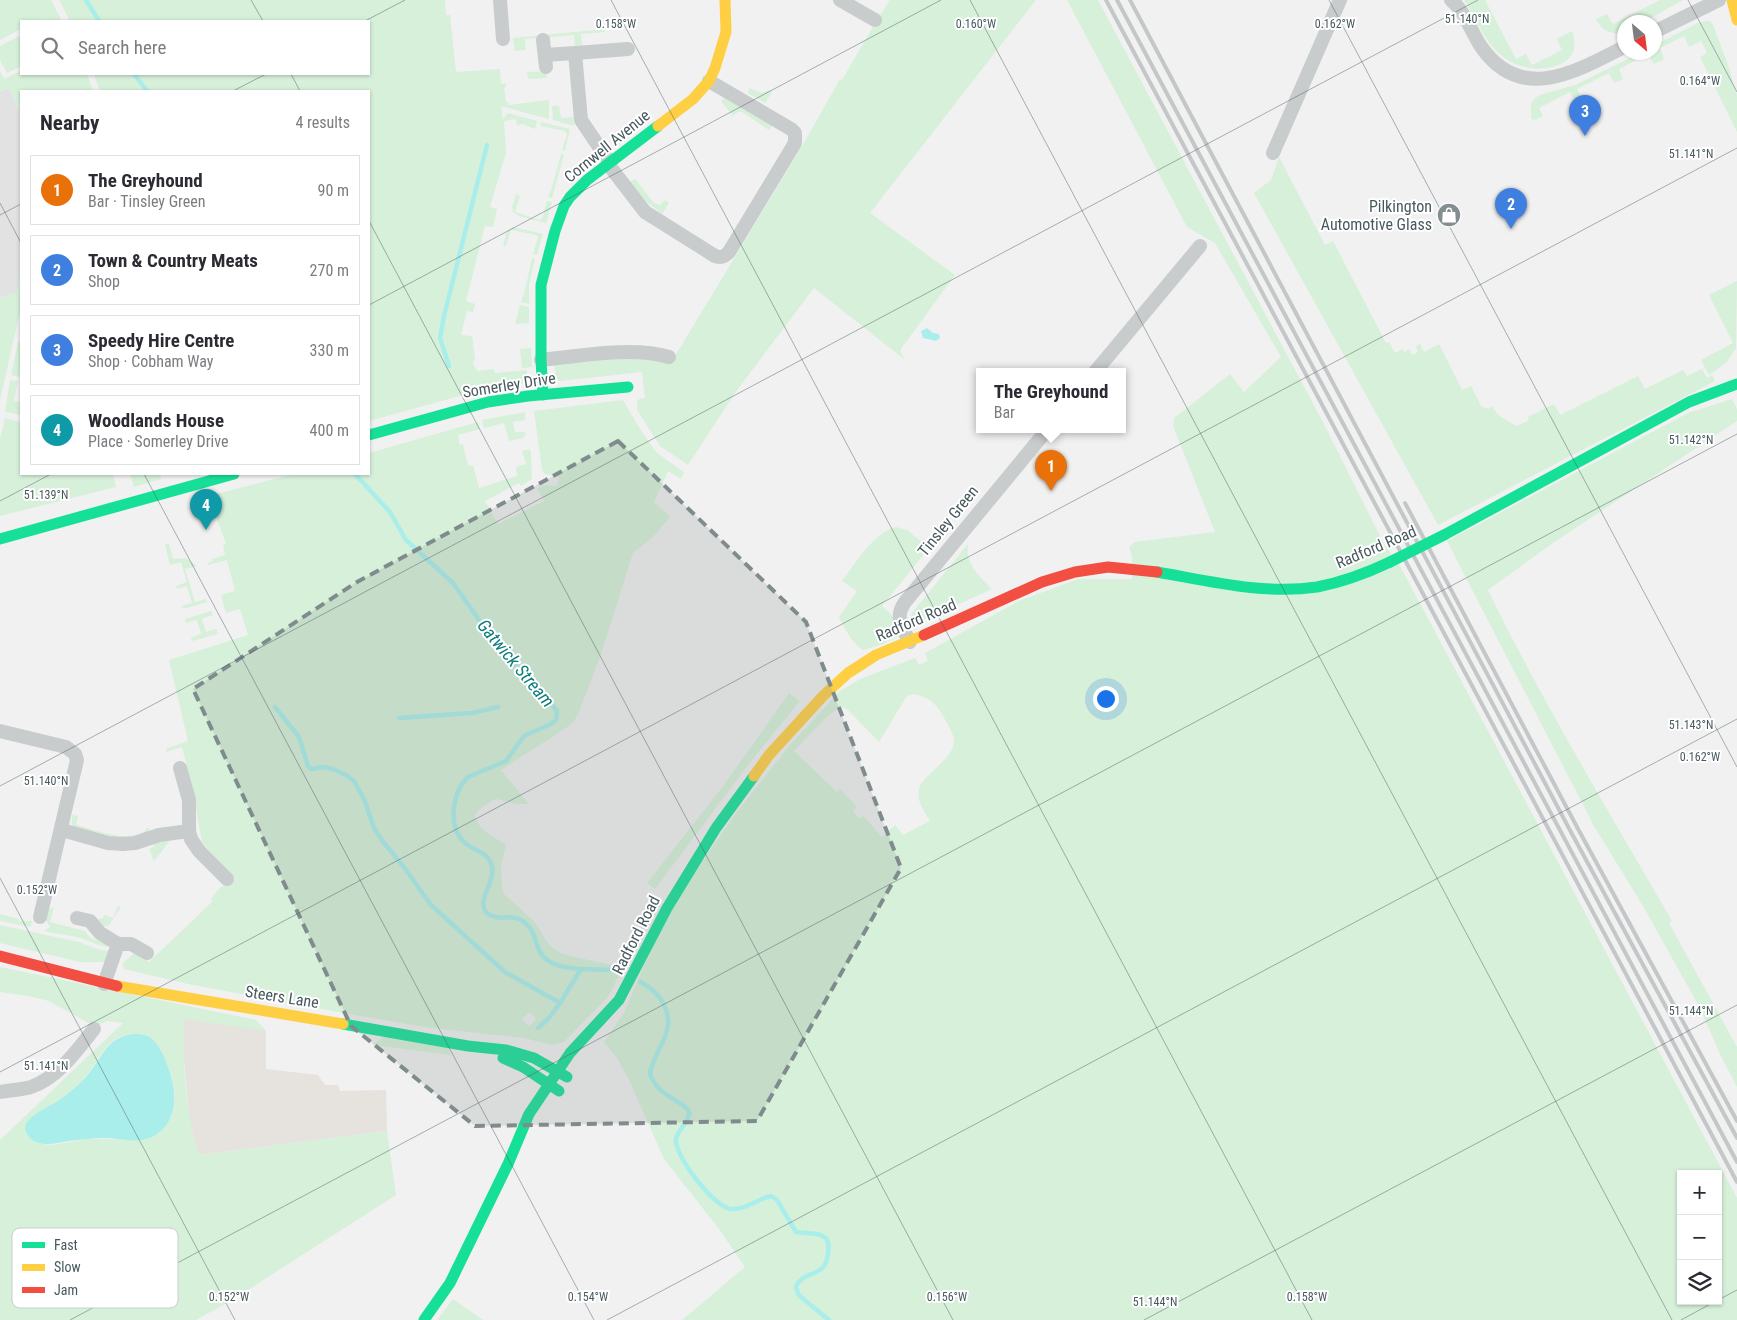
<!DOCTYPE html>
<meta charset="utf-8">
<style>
body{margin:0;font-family:"Roboto Condensed",sans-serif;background:#f2f2f3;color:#2b2b33}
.controls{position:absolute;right:15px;bottom:15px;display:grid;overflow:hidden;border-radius:0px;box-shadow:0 1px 4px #0004}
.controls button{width:45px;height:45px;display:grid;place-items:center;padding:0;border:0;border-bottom:1px solid #e1e1e2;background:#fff;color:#2b2b33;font:25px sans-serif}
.compass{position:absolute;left:1617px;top:15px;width:45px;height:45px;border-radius:50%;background:#fff;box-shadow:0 1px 4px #0004;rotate:152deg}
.you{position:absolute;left:1105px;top:698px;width:18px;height:18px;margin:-12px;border:4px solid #fff;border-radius:50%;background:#1a73e8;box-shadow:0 0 0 8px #1a73e833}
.badge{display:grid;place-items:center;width:32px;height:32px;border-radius:50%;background:#838e91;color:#fff;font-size:16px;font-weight:700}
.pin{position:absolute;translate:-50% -41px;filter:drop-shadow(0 1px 2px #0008)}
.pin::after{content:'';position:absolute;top:26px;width:18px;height:15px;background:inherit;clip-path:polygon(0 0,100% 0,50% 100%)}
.popup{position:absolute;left:976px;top:368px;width:150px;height:65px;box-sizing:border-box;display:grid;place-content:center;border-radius:0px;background:#fff;filter:drop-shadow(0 1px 4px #0005);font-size:16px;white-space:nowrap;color:#7c7c81}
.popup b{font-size:19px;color:#2b2b33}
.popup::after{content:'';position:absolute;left:50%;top:100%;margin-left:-10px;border:10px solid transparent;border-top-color:#fff}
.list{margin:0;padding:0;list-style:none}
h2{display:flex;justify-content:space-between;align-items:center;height:65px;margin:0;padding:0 20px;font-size:21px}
h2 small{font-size:16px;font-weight:400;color:#7c7c81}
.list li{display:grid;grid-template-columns:32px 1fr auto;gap:15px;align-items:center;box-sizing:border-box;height:70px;margin:0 10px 10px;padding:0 10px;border:1px solid #e1e1e2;border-radius:0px}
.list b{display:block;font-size:19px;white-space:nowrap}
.list p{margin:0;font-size:16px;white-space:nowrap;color:#7c7c81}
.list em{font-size:16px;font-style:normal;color:#7c7c81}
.icon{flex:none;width:28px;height:28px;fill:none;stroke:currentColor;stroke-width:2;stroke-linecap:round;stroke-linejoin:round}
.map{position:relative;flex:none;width:1737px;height:1320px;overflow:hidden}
.search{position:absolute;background:#fff;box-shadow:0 1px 4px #0004;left:20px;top:20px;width:350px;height:55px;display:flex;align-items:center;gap:12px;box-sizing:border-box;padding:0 18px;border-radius:0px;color:#7c7c81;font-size:19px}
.panel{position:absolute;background:#fff;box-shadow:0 1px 4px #0004;left:20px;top:90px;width:350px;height:385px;border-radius:0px}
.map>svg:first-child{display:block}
</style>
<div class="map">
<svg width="1737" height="1320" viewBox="0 0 1737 1320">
<rect width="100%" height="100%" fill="#f1f1f1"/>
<!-- commercial -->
<path fill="#e6e3df" d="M204 1018 266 1031V1069L318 1075 325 1085H338L340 1091 386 1090 387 1131 198 1155 190 1123 183 1051 184 1019Z"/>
<!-- education -->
<path fill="#e3e2e3" d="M9 88 21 116V270L17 293 0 298V92Z"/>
<!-- green -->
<path fill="#d6f0d9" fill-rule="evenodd" d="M0 0H51L62 21H42L41 19 37 21H21V29L0 40Z
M59 0H445L446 15H450L456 72 500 69 501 84 506 83V87L504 88 506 102H508V105L549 100V119L501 106 503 119 508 113 537 121 535 129 523 124 517 125 516 119 504 121 506 153 490 207 497 209 493 227 485 226 466 301 475 304 473 312 467 311 461 335 472 336 475 360 473 361 474 367H476L477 371 494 369 495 373 527 370 526 380 522 384 467 394 369 421V91H100L94 74H369V21H70Z
M890 0H1036L870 213 955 275 901 349V353L905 360 814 288 735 393 688 465 660 446 637 410V402L639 399 645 398 642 372 560 381 556 377 554 364 624 357 672 361 804 143 840 79 842 80 874 25Z
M1067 0H1098L1326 428 1384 544 1400 566 1737 1198V1320H682L745 1267 719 1229 664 1159 630 1082 617 1058 604 1042 624 1013 644 965 680 894 736 813 789 746 840 691 860 679 915 658 919 665 928 661 925 653 1019 601 1078 579H1132V556L1129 547 1135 542 1215 532 1173 426 1174 418 1230 374 1244 392 1281 357 1215 243 1187 227ZM914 694C928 697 936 703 943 716 947 723 953 732 954 740 955 752 938 766 930 774 926 778 920 783 919 789 916 801 924 811 930 821L903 835 895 825 882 837 864 816 860 819 853 811 857 807 842 791 840 789 837 792 794 751C803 742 830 711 840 708 844 707 844 708 848 710L879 742 905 699 907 696ZM1681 1174H1718V1301H1681Z
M1464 0H1485L1516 59 1526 54 1532 65 1562 50 1557 39 1572 31C1587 72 1530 76 1506 59 1485 44 1477 21 1464 0Z
M1660 0H1683L1644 22H1624V32L1622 33C1609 34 1602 31 1596 19L1607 14 1613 24Z
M1705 21H1710L1713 25 1727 62 1737 95V132L1700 57 1707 53 1701 41 1689 47 1684 36 1660 48 1664 59 1654 64 1648 54 1619 69 1623 79 1614 83 1609 73 1577 89 1582 99 1575 102 1570 92 1539 108 1543 116 1535 120 1531 119V104L1535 98 1540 95 1575 85 1640 53 1654 52 1655 45 1698 23Z
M605 29V32L581 34 582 45 575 46 574 35 525 39 526 50 515 51 513 38Z
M21 35V66L7 73 0 60V46Z
M0 71 4 79 21 71V74H87L93 91H21V116L9 88 0 92Z
M547 71V78L528 79 527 72Z
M749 88 762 93 769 90 772 92 765 103 748 93Z
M724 98 772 126 769 130 742 112H737L733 116 721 101Z
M552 106H559L561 118 573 117 574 126 553 120Z
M541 122 570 129 565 151 562 150 567 134 565 131 540 126Z
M561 154 564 155 552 198 548 197 550 191H551Z
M1279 157 1325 245 1333 241 1386 343 1389 342 1395 353 1402 349 1404 352 1409 349 1412 355 1418 352 1416 346 1420 344 1424 352 1439 344 1462 390 1471 386 1481 406 1488 409 1492 406 1498 415 1517 426 1529 420 1528 417 1554 404 1560 415 1638 376 1645 389 1683 370 1687 376 1702 369 1707 378 1712 375 1715 381 1438 525 1254 193 1271 180Z
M635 179 654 203 660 205 665 200 669 203 662 214 641 197 630 182Z
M516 194 520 196 515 212 539 220 542 219 547 201 552 202 546 223 519 216 513 212 512 207Z
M513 227 543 234 537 255 533 254 538 237 536 235 511 230 506 246H503L507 231Z
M532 258 535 259 529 284V304L521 302 523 295H524Z
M21 270V308L0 400V298L17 293Z
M1737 281 1736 348 1726 363 1709 375 1701 360 1733 343 1709 295Z
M520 305 529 307V323L515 324Z
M18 342 21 343V368L19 377 11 375Z
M531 348 532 367 522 368 520 349Z
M10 380 18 381 14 401 21 402V415L5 412Z
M1732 399 1737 409V421L1553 543 1488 590C1543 703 1609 812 1672 921L1669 923 1737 1047V1087L1720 1054 1700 1008 1643 906 1594 826 1447 541 1688 413Z
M623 400 642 432 657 453 684 472 681 479 668 471 654 502 670 517 654 536 633 553 601 654 579 712 574 721 566 728 501 770 529 804H516L497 799 493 800 480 809 475 815C477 830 495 837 506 845L501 866 502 885 504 894 535 922 549 945 561 953 570 956 622 967 613 988 606 999 564 1042 551 1045 524 1038 431 1028 354 1015 188 984 124 969 122 964 134 953 142 956 149 962 213 901 211 899C218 890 220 885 231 883L235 879 203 844 201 837 194 795 182 747 166 752V749L188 741 169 660 248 635 240 609 226 613 221 595 235 591 227 560 208 565V563L213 561 212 559 225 555 223 545 226 544 217 519 218 516 213 495 294 474H369V453L478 422 480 429 458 435 460 445 463 444 468 466 473 465 479 488 517 476 516 467 526 464 522 451 530 449 531 453 532 479 521 486 519 483 485 501 498 524 544 501 537 488 547 485 557 486 559 477 545 474 542 470 534 411ZM530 1012 536 1019 529 1026 522 1019Z
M525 412V420L513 422 515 432H524L526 434 523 438 509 441 504 423 484 428 482 420Z
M5 418 21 422V474H113L116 487 0 516V439Z
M130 474H160L161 479 134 487Z
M896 527 907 530 929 548 882 606C894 616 897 620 898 636L883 644 863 650C852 643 844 628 839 617L857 591 842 581C855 564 874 532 896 527Z
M165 544H169L173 559 186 558 197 566 185 569 195 602 206 599 207 602 183 609 182 606 192 603 187 586 177 589 176 586 187 582 181 562 170 565Z
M968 544C965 564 979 576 992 589L919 622 914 621 911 617 912 613Z
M211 611 213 615 202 619 206 632 216 629 218 634 192 641 191 638 201 634 197 620 186 623 185 619Z
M789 693 800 701 748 765 655 889 647 883 720 790Z
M72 815 78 816 76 825C92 829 135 846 147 828H150C141 849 90 832 74 827L72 824Z
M168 839 169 842 154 861 149 849 154 847 153 842Z
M118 906 121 907 108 926H103L97 922 98 919 103 918 105 915 113 918Z
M54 908 50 922 85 931C92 943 101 938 108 946V947C98 946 90 941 81 938 70 935 56 934 44 931L50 927 45 919 48 909Z
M0 914 19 919V921H32L31 927 0 921Z
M0 925 79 942 97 949 108 951 105 962H80L0 943Z
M0 967 256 1020 266 1031 184 1019C182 1065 186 1110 198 1155L387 1131 396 1195 232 1300 196 1320H0V1140L123 1023 108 1021 94 1026 49 1001 28 996 0 992ZM133 1034C139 1034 146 1034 151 1038 168 1055 183 1098 170 1120 168 1124 162 1127 159 1130 156 1133 153 1136 150 1138 143 1142 101 1138 89 1139 73 1140 52 1149 36 1142L33 1115C53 1105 71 1093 86 1076 97 1064 103 1045 118 1038 122 1036 128 1035 133 1034Z
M385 1036 448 1048 451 1055 372 1045Z
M453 1299 483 1320H437Z"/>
<!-- water -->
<path fill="#aaeeeb" d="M927 328 933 333 939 334 940 338 936 341 923 338 921 331Z
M133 1034C139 1034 146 1034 151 1038 158 1044 164 1055 167 1064 177 1089 181 1122 152 1137 138 1144 118 1138 103 1138 92 1138 81 1140 69 1141 56 1143 41 1148 30 1138 12 1120 49 1108 59 1100 68 1094 77 1086 85 1078 102 1060 104 1038 133 1034Z"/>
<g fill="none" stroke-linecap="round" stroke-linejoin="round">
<!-- stream -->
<path stroke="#aaeeeb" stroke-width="4.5" d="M86 0 99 21
M134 74 147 91
M449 366 440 338 444 316 487 145
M355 474 390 512 406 540 453 583 496 644 513 664 543 693 557 711 556 720 551 724 524 736 506 761 468 777C452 792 447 827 465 843 475 851 489 852 492 867 496 881 475 902 487 913 497 922 512 913 523 921 535 930 534 939 539 950 550 974 593 968 613 970
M275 707 299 737 308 766 311 769 323 767 333 769 346 775 354 781 364 799 374 828 381 839 406 870 431 905 505 972 560 1003 581 969
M399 718 472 713 498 707
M641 982C652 989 660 995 665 1007 676 1033 655 1048 650 1073 656 1097 687 1102 689 1112 691 1120 677 1130 676 1139 674 1156 715 1208 731 1209 746 1210 757 1199 771 1196L777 1200 796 1232 818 1234 826 1238C829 1243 829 1248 828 1254 825 1279 805 1269 796 1286L798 1294 802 1298 829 1320
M538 1028 549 1018 560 1003"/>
<!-- street -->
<path stroke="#c9cccd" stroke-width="14" d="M500 0 503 39
M840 0 875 20
M1451 0C1466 12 1471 33 1482 48 1522 104 1577 71 1624 47
M1654 32 1719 0
M543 40 546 67
M545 55 575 53
M1273 153 1340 0
M610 163 581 120 575 53 628 49
M608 164 645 212 715 256C721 258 724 257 729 252L795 143V133L791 129 709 81
M541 360C579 356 633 346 669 357
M1095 372 1200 246
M910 642C902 627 894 618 905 602L1047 430
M0 731 66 747 75 754 77 760 40 917
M180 768 189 800V831L191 839 199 851 227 879
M62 830 108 843 123 844 135 843 159 835 189 831
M77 918 90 921 100 933 118 944H131L147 953
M104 984 118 944
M0 1092C10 1090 21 1090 31 1087 59 1077 76 1051 94 1029"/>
<!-- fast -->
<path stroke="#16e098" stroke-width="11" d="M543 395 541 360V285L555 231 564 206 570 197 587 180 658 126
M369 435 488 402 528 396 628 387
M1444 535 1689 402 1737 384
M0 539 234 474
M1157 572C1209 581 1264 595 1317 587 1343 582 1367 573 1390 562
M343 1024 468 1046 506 1050 534 1058 567 1077
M503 1058 523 1067 559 1091
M424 1320 450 1283 508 1164 529 1114 570 1053 619 1000 667 908 716 828 754 776"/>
<!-- slow -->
<path stroke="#ffcf43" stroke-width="11" d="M1732 0 1737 20
M658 126 693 99 709 81 715 68 726 32 725 0
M754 776 769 755 823 696 848 673 876 655 924 635
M117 986 343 1024"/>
<!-- jam -->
<path stroke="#f24e42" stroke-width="11" d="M924 635 1042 582 1075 572 1108 567 1157 572
M0 956 117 986"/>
<!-- rail -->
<path stroke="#c4c7c8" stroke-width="4" d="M1106 0 1737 1182
M1117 0 1737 1162
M1130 0 1572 834 1737 1138
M1405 503 1577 827 1737 1121"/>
<!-- fast-bridge -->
<path stroke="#16e098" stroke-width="11" d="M1390 562 1444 535"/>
</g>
<!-- marked area -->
<path fill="#808b8e" fill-opacity="0.2" stroke="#808b8e" stroke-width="4" stroke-dasharray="10 6" stroke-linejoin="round" d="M618 441 806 622 901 868 757 1121 475 1126 351 1026 193 689 357 582Z"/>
<!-- ticks -->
<path fill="none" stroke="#48595e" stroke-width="1" stroke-opacity="0.45" d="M251 0 263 21M611 0 1312 1320M970 0 1672 1320M1329 0 1737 767M1688 0 1737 92M365 21 405 0M291 74 300 91M233 91 266 74M0 203 21 243M0 215 21 204M369 221 953 1320M369 305 941 0M144 474 594 1320M0 501 51 474M0 786 1478 0M0 878 235 1320M0 1072 1737 148M1718 1300 1737 1290M70 1320 1737 434M607 1320 1737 719M1144 1320 1737 1005M1681 1320 1716 1301"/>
<!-- icons -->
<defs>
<g id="shop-disc" transform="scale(1.25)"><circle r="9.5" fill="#838e91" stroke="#fff"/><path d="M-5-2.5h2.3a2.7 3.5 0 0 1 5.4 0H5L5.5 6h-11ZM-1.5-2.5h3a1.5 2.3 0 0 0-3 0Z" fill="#fff"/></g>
</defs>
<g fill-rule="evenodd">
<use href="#shop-disc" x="1449" y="215"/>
</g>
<g text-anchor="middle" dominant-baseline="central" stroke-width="4" stroke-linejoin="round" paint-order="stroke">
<!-- street labels -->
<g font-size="16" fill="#48595e" stroke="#fff">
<text transform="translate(607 146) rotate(-39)">Cornwell Avenue</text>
<text transform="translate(509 385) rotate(-9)">Somerley Drive</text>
<text transform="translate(948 521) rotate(-51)">Tinsley Green</text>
<text transform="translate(1376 547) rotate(-23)">Radford Road</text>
<text transform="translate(916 620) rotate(-23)">Radford Road</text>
<text transform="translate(636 935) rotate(-63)">Radford Road</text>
<text transform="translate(282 997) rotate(9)">Steers Lane</text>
</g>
<!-- poi labels -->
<g font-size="16" fill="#48595e" stroke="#fff" text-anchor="end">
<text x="1432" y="206">Pilkington<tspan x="1432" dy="18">Automotive Glass</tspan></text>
</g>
<!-- water labels -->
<g font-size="18" font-style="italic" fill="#0d7e7a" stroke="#fff">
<text transform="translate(516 663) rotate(50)">Gatwick Stream</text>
</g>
</g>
<!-- legend -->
<rect x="12" y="1228" width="166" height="80" rx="8" fill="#fff" stroke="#c8cdcf" stroke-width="1"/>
<rect x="22" y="1242" width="23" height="6" fill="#16e098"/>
<rect x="22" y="1264" width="23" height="7" fill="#ffcf43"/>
<rect x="22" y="1287" width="23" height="6" fill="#f24e42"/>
<g font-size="14" fill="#48595e">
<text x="54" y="1250">Fast</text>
<text x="54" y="1272">Slow</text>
<text x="54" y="1295">Jam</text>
</g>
<g font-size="12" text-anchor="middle" fill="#48595e" stroke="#fff" stroke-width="4" stroke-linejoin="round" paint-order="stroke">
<text x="1467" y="23">51.140°N</text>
<text x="616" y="28">0.158°W</text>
<text x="976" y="28">0.160°W</text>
<text x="1335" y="28">0.162°W</text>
<text x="1700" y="85">0.164°W</text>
<text x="1691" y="158">51.141°N</text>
<text x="1691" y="444">51.142°N</text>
<text x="46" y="499">51.139°N</text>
<text x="1691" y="729">51.143°N</text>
<text x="1700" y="761">0.162°W</text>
<text x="46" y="785">51.140°N</text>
<text x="37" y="894">0.152°W</text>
<text x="1691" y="1015">51.144°N</text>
<text x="46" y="1070">51.141°N</text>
<text x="229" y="1301">0.152°W</text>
<text x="588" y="1301">0.154°W</text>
<text x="947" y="1301">0.156°W</text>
<text x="1307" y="1301">0.158°W</text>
<text x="1155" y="1306">51.144°N</text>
</g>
</svg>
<div class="controls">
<button>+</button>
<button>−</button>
<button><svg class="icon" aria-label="layers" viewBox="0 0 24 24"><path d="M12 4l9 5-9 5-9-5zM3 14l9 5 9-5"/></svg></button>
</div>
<svg class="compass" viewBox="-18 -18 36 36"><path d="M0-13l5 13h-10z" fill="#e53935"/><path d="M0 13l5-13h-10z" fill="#7c7c81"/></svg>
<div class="you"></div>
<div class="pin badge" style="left:1051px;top:491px;background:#e8710a">1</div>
<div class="popup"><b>The Greyhound</b>Bar</div>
<div class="pin badge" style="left:1511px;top:229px;background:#3f7fe0">2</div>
<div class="pin badge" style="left:1585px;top:136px;background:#3f7fe0">3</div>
<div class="pin badge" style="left:206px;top:530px;background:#0f9aa8">4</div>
<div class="search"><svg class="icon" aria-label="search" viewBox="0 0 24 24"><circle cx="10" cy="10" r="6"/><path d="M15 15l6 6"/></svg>Search here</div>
<section class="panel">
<h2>Nearby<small>4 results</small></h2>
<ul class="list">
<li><span class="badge" style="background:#e8710a">1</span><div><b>The Greyhound</b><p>Bar · Tinsley Green</p></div><em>90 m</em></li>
<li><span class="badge" style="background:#3f7fe0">2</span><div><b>Town &amp; Country Meats</b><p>Shop</p></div><em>270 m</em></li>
<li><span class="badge" style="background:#3f7fe0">3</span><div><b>Speedy Hire Centre</b><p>Shop · Cobham Way</p></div><em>330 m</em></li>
<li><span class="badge" style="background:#0f9aa8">4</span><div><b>Woodlands House</b><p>Place · Somerley Drive</p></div><em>400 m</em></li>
</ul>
</section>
</div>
